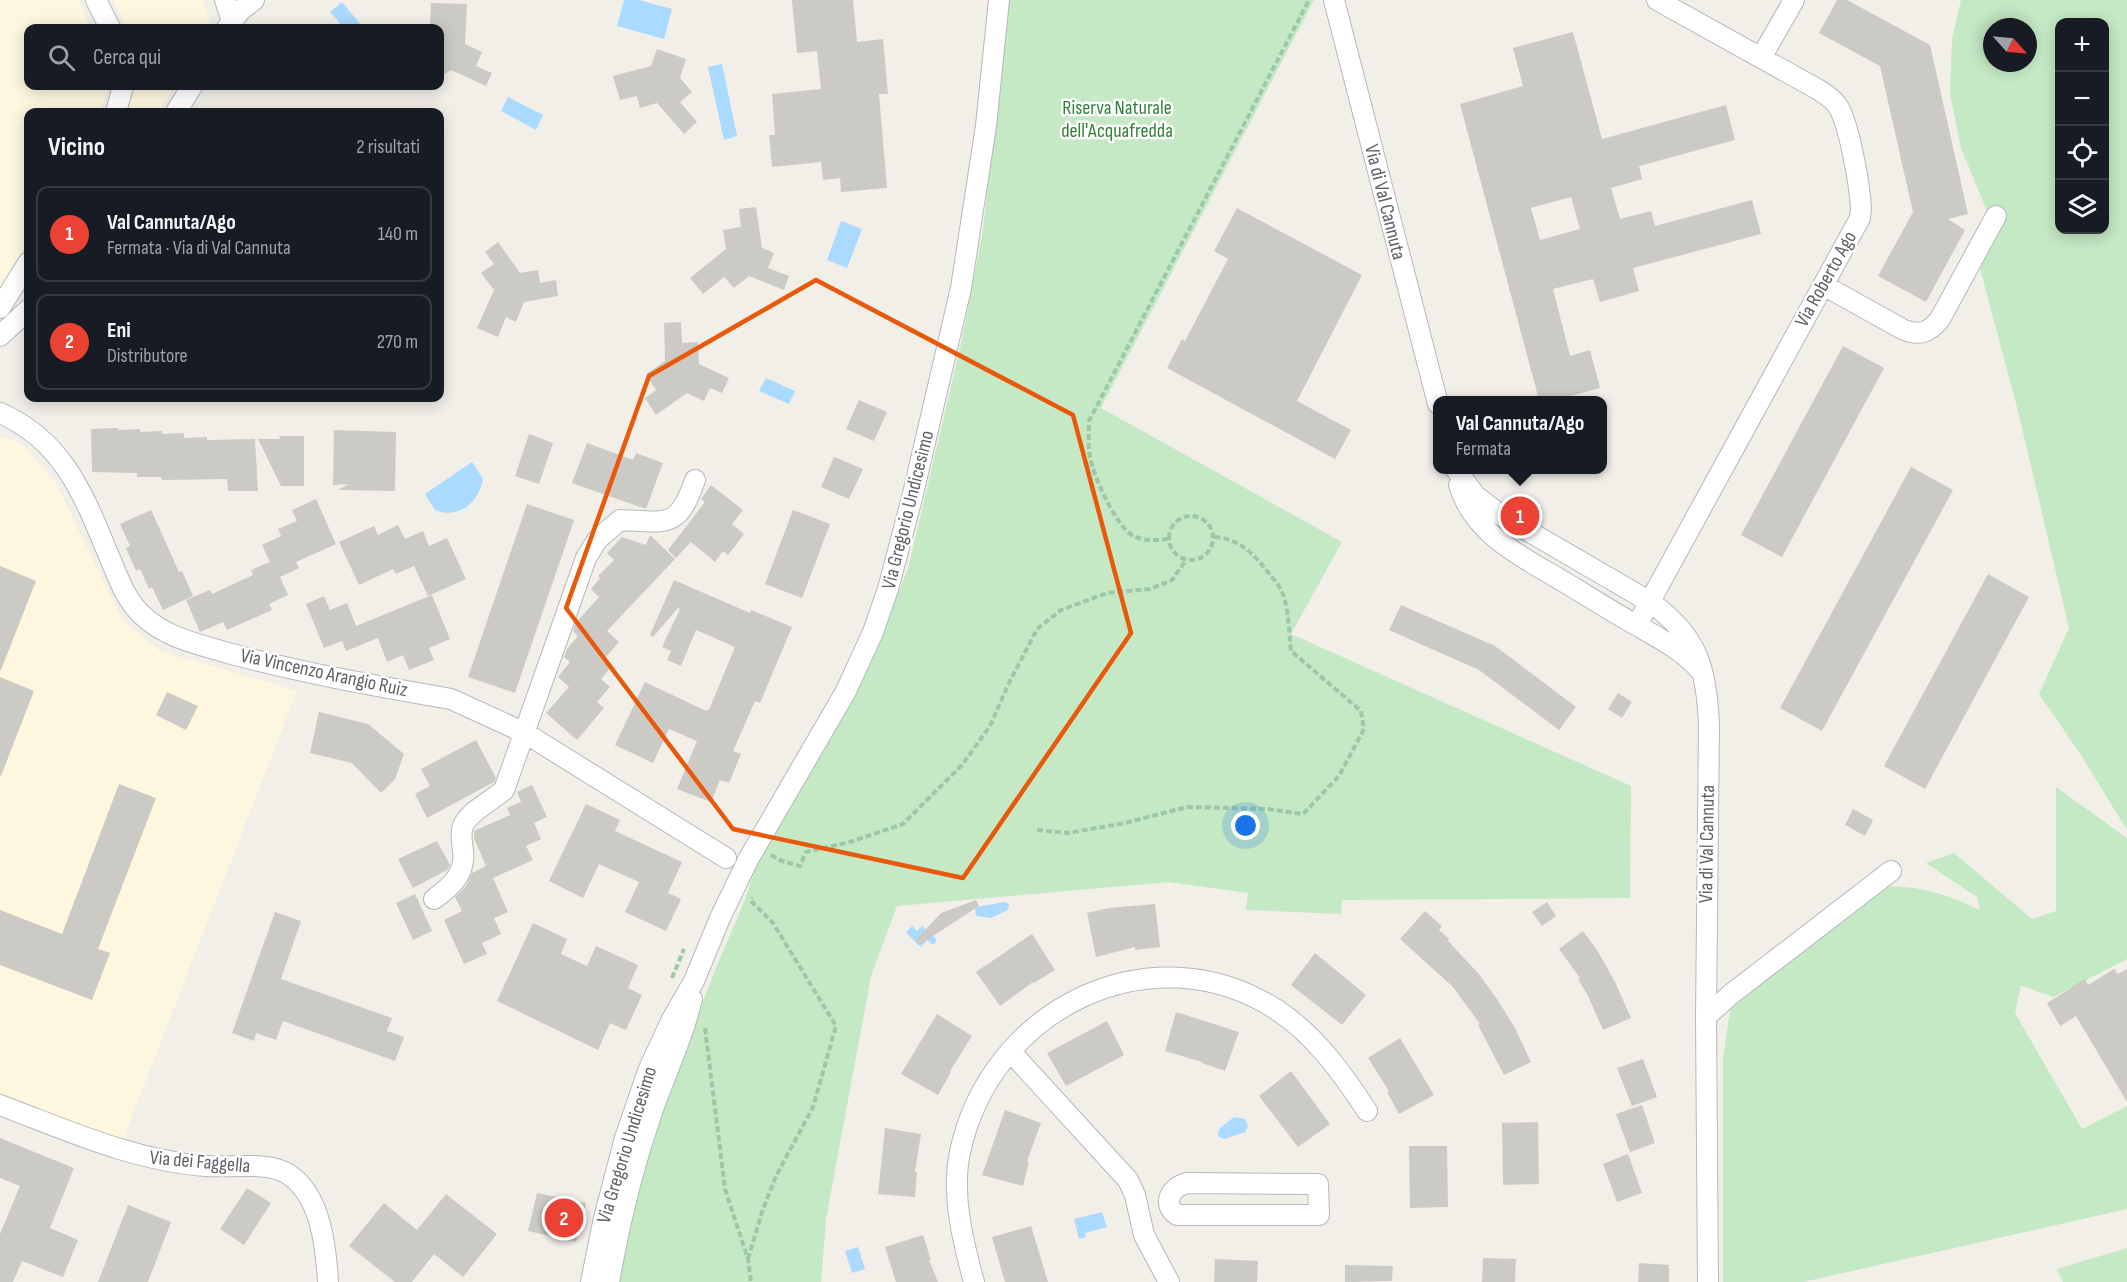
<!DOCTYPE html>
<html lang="it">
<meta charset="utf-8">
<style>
body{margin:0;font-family:"Sofia Sans Condensed",sans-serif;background:#242831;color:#f1f3f6}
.controls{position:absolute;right:18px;top:18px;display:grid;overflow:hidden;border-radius:12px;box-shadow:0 3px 15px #0003}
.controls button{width:54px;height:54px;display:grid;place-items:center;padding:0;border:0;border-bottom:2px solid #363941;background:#171b24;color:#f1f3f6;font:30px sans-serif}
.compass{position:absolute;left:1983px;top:18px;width:54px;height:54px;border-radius:50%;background:#171b24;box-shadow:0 3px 15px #0003;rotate:117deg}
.you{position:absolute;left:1246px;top:826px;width:21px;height:21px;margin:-15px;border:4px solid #fff;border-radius:50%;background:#1a73e8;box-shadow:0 0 0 9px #1a73e833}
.badge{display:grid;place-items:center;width:39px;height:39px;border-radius:50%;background:#ea4335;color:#fff;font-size:20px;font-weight:700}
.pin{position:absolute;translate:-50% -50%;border:3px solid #fff;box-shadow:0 2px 6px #0006}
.popup{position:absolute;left:1433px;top:396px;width:174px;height:78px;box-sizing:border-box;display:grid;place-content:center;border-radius:12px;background:#171b24;filter:drop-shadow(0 2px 4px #0005);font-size:20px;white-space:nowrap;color:#9ea1a6}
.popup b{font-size:22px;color:#f1f3f6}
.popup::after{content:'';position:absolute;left:50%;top:100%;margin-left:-12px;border:12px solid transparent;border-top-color:#171b24}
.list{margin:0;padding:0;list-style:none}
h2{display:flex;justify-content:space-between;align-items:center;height:78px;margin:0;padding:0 24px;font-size:26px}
h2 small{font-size:20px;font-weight:400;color:#9ea1a6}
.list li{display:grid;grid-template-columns:39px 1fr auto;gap:18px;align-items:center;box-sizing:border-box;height:96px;margin:0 12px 12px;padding:0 12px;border:2px solid #363941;border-radius:12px}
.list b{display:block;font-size:22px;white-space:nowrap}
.list p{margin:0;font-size:20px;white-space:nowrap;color:#9ea1a6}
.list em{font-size:20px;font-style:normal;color:#9ea1a6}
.icon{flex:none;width:33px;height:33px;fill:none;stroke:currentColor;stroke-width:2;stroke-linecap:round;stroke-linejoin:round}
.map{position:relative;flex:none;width:2127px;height:1282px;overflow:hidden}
.search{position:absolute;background:#171b24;box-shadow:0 3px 15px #0003;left:24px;top:24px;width:420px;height:66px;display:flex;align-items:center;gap:15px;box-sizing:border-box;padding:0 21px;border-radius:12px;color:#9ea1a6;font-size:22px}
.panel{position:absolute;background:#171b24;box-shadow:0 3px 15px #0003;left:24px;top:108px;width:420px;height:294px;border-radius:12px}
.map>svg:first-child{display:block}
</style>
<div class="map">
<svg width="2127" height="1282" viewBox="0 0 2127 1282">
<rect width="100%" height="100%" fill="#f1efe8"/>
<!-- commercial -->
<path fill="#fef7e0" d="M0 0H78L90 28H28V86H110L99 112H28V242L0 287Z
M113 0H203L210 24 207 28H127Z
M135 86H175L158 112H125L135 94Z
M0 436 22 444 55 482 123 621 160 651 297 691 122 1142 0 1094Z"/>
<!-- green -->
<path fill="#c5e8c5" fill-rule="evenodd" d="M1009 0H1314L1101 408 1342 542 1291 634 1631 786 1630 898 1342 900 1341 914 1246 910 1248 893 1168 882 897 906 871 976 826 1219 821 1282H619C633 1173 676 1069 716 968 731 932 748 898 757 861L872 656 908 569 961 344 983 230Z
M1961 0H2127V830L2081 755 2039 694 2069 628 2018 411 1978 261 1988 228 1987 211 1961 148 1950 94 1952 39ZM2060 22H2104V230H2060ZM1992 27H2028V63H1992Z
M2056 787 2127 838V959L2053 997 2021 985 2015 1013 2082 1129 2127 1106V1209L1803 1282H1723V1059L1730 1010 1741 992 1881 887C1917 884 1949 895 1980 910L1977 897 1926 863 1954 853 2032 919 2056 911Z
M2127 1248V1282H2063L2057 1269Z"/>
<!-- water -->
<path fill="#aadaff" d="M624 0H639L672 9 664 39 617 26Z
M342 2 361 25 358 28H344L330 12Z
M722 64 737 136 724 140 708 67Z
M508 97 543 115 536 130 501 111Z
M841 221 862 229 847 268 827 260Z
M766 378 795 391 789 404 759 391Z
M472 462 483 479C479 502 459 520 435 510L425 494Z
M1004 902 1009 904 1008 910 991 918 976 916 975 908 977 907Z
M912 926 917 931 922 926 937 940 933 945 927 940 921 947 906 933Z
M1234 1117 1245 1119 1248 1126 1245 1132 1224 1139 1219 1137 1218 1133 1220 1128Z
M1102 1212 1107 1227 1085 1233 1086 1237 1079 1239 1074 1219Z
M858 1247 865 1269 852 1273 845 1251Z"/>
<!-- building -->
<path fill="#cccac5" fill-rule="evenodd" d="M792 0H853L857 42 883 39 888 94H879L887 188 841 192 840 178 823 180 821 162 772 167 769 135H775L772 94 821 89 817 51 797 53Z
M1837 0H1847L1930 45 1968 214 1948 219 1965 230 1926 302 1878 276 1913 212 1880 66 1819 33Z
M431 3 467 4 465 44 482 52 476 66 492 73 486 86 451 70 440 77V28H430Z
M1573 32 1602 139 1726 105 1735 140 1639 166 1642 179 1611 188 1620 219 1651 211 1655 226 1752 200 1761 234 1633 268 1639 291 1600 302 1593 279 1553 289 1570 356 1590 350 1600 388 1555 400H1539L1460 104 1523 86 1513 48ZM1571 197 1580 229 1540 240 1531 208Z
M657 49 686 59 680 78 692 92 680 102 697 122 684 134 657 103 640 108 637 96 620 100 613 76 651 66Z
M756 207 762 248 774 253 768 268 789 276 784 290 749 276 734 288 724 277 703 294 690 278 726 249 723 230 741 227 739 209Z
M1237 208 1362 275 1297 401 1351 430 1335 459 1167 368 1182 339 1185 341 1228 259 1214 251Z
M498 242 520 273 538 270 540 283 556 280 558 296 524 302 516 322 506 317 498 337 477 328 494 290 481 273 494 264 485 252Z
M681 322 682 343 698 342 699 364 729 378 722 393 710 388 704 401 687 393 656 415 645 398 656 390 646 374 665 361 664 323Z
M1843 346 1884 368 1782 557 1741 535Z
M859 400 887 412 874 441 846 429Z
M118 428V430L140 429V432L162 431V434L184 433V438L207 437V440L255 439 258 491H228L227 479 162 480 161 477H137V473L92 472 91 429Z
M334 430 396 432 395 491 338 490 349 484 333 485Z
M529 434 553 443 539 484 515 476Z
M279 436H304V486H281L258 439H280Z
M587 443 633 460 636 453 663 463 646 509 572 483Z
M834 457 863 469 849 499 821 487Z
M1911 467 1953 490 1822 731 1780 708Z
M711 485 743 510 732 524 744 534 728 555 723 551 715 562 691 542 676 558 668 550 705 502 701 499Z
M316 499 336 544 296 562 299 568 280 577 288 595 269 604 272 610 227 630 223 622 200 632 186 600 210 590 212 594 253 575 251 570 270 562 262 545 281 536 278 529 297 521 292 510Z
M527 504 574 520 515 693 468 677Z
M151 510 179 572 182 571 193 596 163 610 152 587 149 589 140 569 136 571 126 548 130 546 120 524Z
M793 510 830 524 802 598 765 584Z
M398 525 405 539 423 531 429 546 447 538 466 579 428 596 414 566 396 574 393 569 359 585 339 542 374 526 378 535Z
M650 535 675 559 607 631 619 642 605 658 613 665 601 679 610 687 597 702 604 708 577 740 546 713 569 687 558 677 570 662 564 657 567 649 578 636 573 631 575 624 599 597 591 589 600 578 598 576 614 560 607 553 622 537 646 545Z
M0 566 36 581 1 670H0Z
M1988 574 2029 597 1925 789 1884 766Z
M674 580 750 613 751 610 792 627 760 703 755 701 733 751 741 754 729 783 720 780 711 802 677 789 697 741 669 729 653 763 615 745 645 682 706 711 707 709 709 710 735 647 696 630 681 666 667 660 671 651 662 647 680 609 678 608 653 637 650 635Z
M432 595 450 639 429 648 434 660 409 670 403 655 387 662 378 638 346 651 342 641 324 648 306 604 324 596 330 610 347 603 356 626Z
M1401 605 1495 646 1576 707 1559 730 1479 670 1389 630Z
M0 677 34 691 1 776 0 775Z
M167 692 198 706 186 730 156 715Z
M1618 693 1632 702 1622 718 1608 709Z
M319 712 368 724 404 754 395 779 381 793 352 763 310 753Z
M476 740 496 778 494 782 427 818 415 794 430 786 421 769Z
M119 784 156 798 98 949 110 953 92 1000 0 965V910L62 934Z
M532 785 547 817 534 823 541 839 526 846 533 860 493 878 508 912 494 918 501 934 482 943 487 954 464 964 444 920 462 911 455 897 466 886 472 873 486 866 474 838V831L510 815 507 808 521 802 517 792Z
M586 804 620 820 615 831 682 862 668 893 681 899 666 931 625 912 639 882 599 864 583 898 549 881Z
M1853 809 1873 820 1865 836 1845 825Z
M437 841 450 865 449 867 447 870 413 888 398 859Z
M415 894 432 931 413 940 396 903Z
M976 900 979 906 919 945 915 941 941 913Z
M1547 902 1556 916 1542 926 1532 912Z
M1155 904 1160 947 1135 950V947L1096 957 1087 913 1109 908Z
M1425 911 1442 926 1439 930 1449 939 1448 941 1478 973 1497 999 1515 1028 1531 1062 1504 1075 1478 1025 1480 1024 1453 987 1400 939Z
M275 912 301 921 281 979 392 1018 387 1031 404 1037 395 1061 283 1021 276 1040 256 1033 254 1041 232 1033Z
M533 923 567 939 561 954 587 966 596 946 638 965 628 988 642 995 626 1030 610 1023 598 1050 497 1001Z
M1583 931 1597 950 1615 982 1631 1018 1603 1030 1588 996 1578 979 1580 978 1559 949Z
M1032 934 1055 970 1034 983 1033 982 1000 1006 976 972Z
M1315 953 1366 995 1342 1025 1291 985Z
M2114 969 2118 974 2127 969V1102L2076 1016 2060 1026 2047 1003 2085 979 2088 985Z
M1176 1012 1239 1032 1225 1071 1202 1063V1062L1165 1051Z
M937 1014 972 1036 950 1071 951 1072 938 1095 901 1074Z
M1107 1021 1124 1055 1066 1086 1047 1053Z
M1400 1038 1434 1095 1399 1114 1387 1092 1389 1091 1368 1058Z
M1643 1059 1657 1097 1632 1106 1617 1068Z
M1291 1071 1330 1124 1298 1147 1259 1096Z
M1642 1105 1655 1143 1630 1152 1616 1114Z
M1005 1110 1041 1123 1027 1161 1029 1162 1023 1186 982 1175Z
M1538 1122 1539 1184 1503 1185 1502 1123Z
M885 1128 921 1134 915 1172H917L915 1197 878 1194Z
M0 1138 74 1168 50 1228 78 1240 63 1277 22 1261 13 1282H0V1234L20 1186 0 1178Z
M1409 1146H1447L1448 1207 1410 1208Z
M1628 1154 1642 1193 1617 1202 1603 1164Z
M247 1188 271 1203 244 1245 220 1229Z
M537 1193 586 1203 576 1242 528 1231Z
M446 1194 497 1234 463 1277 434 1254 412 1282H395L349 1246 384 1203 417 1230Z
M128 1205 171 1222 148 1282H98Z
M1031 1226 1048 1282H1005L992 1237Z
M923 1235 931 1260H929L938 1282H896L885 1247Z
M1483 1258 1516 1259 1515 1282H1482Z
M1215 1259 1258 1261 1257 1282H1214Z
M1639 1263 1669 1265V1282H1638Z
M1345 1265 1393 1266 1392 1281 1345 1282Z"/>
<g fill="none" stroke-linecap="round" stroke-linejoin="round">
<!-- minor casing -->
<g stroke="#b5b8bc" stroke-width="22">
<path id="minor" d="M96 0 110 28
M225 0 232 21
M1334 0 1438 404
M227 28 240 11 254 0
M1761 58 1794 0
M116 112 123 86
M176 112 192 86
M1823 285 1904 330C1920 336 1930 332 1940 319L1996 216
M0 308 28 263
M0 336 28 310
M0 413C64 441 84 496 109 556 118 577 125 599 142 615 166 638 198 644 228 653 302 673 376 686 451 699L525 733 726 858
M1457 471 1475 495 1499 514 1650 602C1698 636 1707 669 1709 726L1706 1017 1708 1282
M1459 485C1474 534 1520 556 1561 580 1586 595 1611 611 1636 625 1659 638 1682 650 1700 670
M1637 625 1860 218 1861 209C1860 187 1849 121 1837 105 1832 98 1825 94 1819 90L1657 0
M434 899C452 886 466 873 463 850 462 843 460 833 463 826 468 812 493 800 504 790L586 558 597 540 620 520C668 522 678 529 695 480
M1706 1017 1730 995 1891 871
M1010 1051 1128 1180 1135 1195 1144 1235 1169 1282
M0 1105C67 1130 134 1161 206 1166 229 1168 268 1161 288 1174 321 1195 326 1247 328 1282
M1187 1183 1318 1184 1319 1215H1177C1161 1204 1171 1187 1187 1183Z
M591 1282 604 1218 625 1138 648 1071 671 1021 694 981 720 918 749 858 846 691 873 632 888 589 912 498 961 288 986 126 999 0
M609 1282C619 1224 633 1167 652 1112 665 1074 683 1038 692 999
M974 1282C963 1242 951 1194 960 1152 990 1010 1150 928 1277 1010 1315 1035 1343 1074 1367 1111"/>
</g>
<!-- path -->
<path stroke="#9cc7a9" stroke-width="4" stroke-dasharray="6 3" stroke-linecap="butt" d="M1169 538a22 22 0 1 1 44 0a22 22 0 1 1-44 0Z
M1168 539C1155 540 1144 542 1132 535 1116 526 1094 477 1090 458 1088 446 1089 434 1089 421L1309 0
M1037 830 1068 833 1125 823 1187 807 1268 809 1303 814 1339 776 1364 729 1361 711 1291 651C1289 634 1289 605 1281 590 1279 585 1274 579 1270 575 1255 555 1240 538 1213 537
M771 855 782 861 800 866 806 852 850 842 903 824 962 765 990 726 1009 683 1037 629 1061 610 1107 593 1150 589 1172 580 1186 560
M672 978 684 949
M705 1028 725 1189 748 1259 751 1282
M748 1259 763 1209 776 1176 813 1107 836 1026 773 923 751 901 752 897"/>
<!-- minor -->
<use href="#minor" stroke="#fff" stroke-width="20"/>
</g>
<!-- marked area -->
<path fill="none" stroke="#e8590c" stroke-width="4.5" stroke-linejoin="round" d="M816 280 1073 415 1131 633 963 878 733 829 566 608 649 376Z"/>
<g text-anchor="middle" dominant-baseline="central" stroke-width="5" stroke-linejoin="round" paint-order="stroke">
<!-- park labels -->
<g font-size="20" fill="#348238" stroke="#fff">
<text x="1117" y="108">Riserva Naturale<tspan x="1117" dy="23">dell'Acquafredda</tspan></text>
</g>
<!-- street labels -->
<g font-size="20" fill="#5f6368" stroke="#fff">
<text transform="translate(1385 202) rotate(76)">Via di Val Cannuta</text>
<text transform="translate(1826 279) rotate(-61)">Via Roberto Ago</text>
<text transform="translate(908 510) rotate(-76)">Via Gregorio Undicesimo</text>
<text transform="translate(324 673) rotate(12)">Via Vincenzo Arangio Ruiz</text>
<text transform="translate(1707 844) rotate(-89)">Via di Val Cannuta</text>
<text transform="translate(627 1145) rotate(-73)">Via Gregorio Undicesimo</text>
<text transform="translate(200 1162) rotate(5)">Via dei Faggella</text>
</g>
</g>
</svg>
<div class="controls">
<button>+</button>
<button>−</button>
<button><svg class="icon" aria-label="locate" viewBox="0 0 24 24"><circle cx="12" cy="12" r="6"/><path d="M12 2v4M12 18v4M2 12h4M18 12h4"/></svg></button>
<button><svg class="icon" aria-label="layers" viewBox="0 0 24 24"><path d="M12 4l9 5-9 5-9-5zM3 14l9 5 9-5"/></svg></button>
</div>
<svg class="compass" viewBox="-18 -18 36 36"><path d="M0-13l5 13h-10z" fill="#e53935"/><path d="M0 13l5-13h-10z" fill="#9ea1a6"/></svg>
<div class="you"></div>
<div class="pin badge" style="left:1520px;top:516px">1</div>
<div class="popup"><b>Val Cannuta/Ago</b>Fermata</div>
<div class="pin badge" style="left:564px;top:1218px">2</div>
<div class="search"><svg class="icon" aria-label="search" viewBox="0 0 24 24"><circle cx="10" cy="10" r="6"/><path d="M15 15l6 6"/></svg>Cerca qui</div>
<section class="panel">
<h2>Vicino<small>2 risultati</small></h2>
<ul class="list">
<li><span class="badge">1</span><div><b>Val Cannuta/Ago</b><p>Fermata · Via di Val Cannuta</p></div><em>140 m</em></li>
<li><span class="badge">2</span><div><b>Eni</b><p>Distributore</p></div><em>270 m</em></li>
</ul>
</section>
</div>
